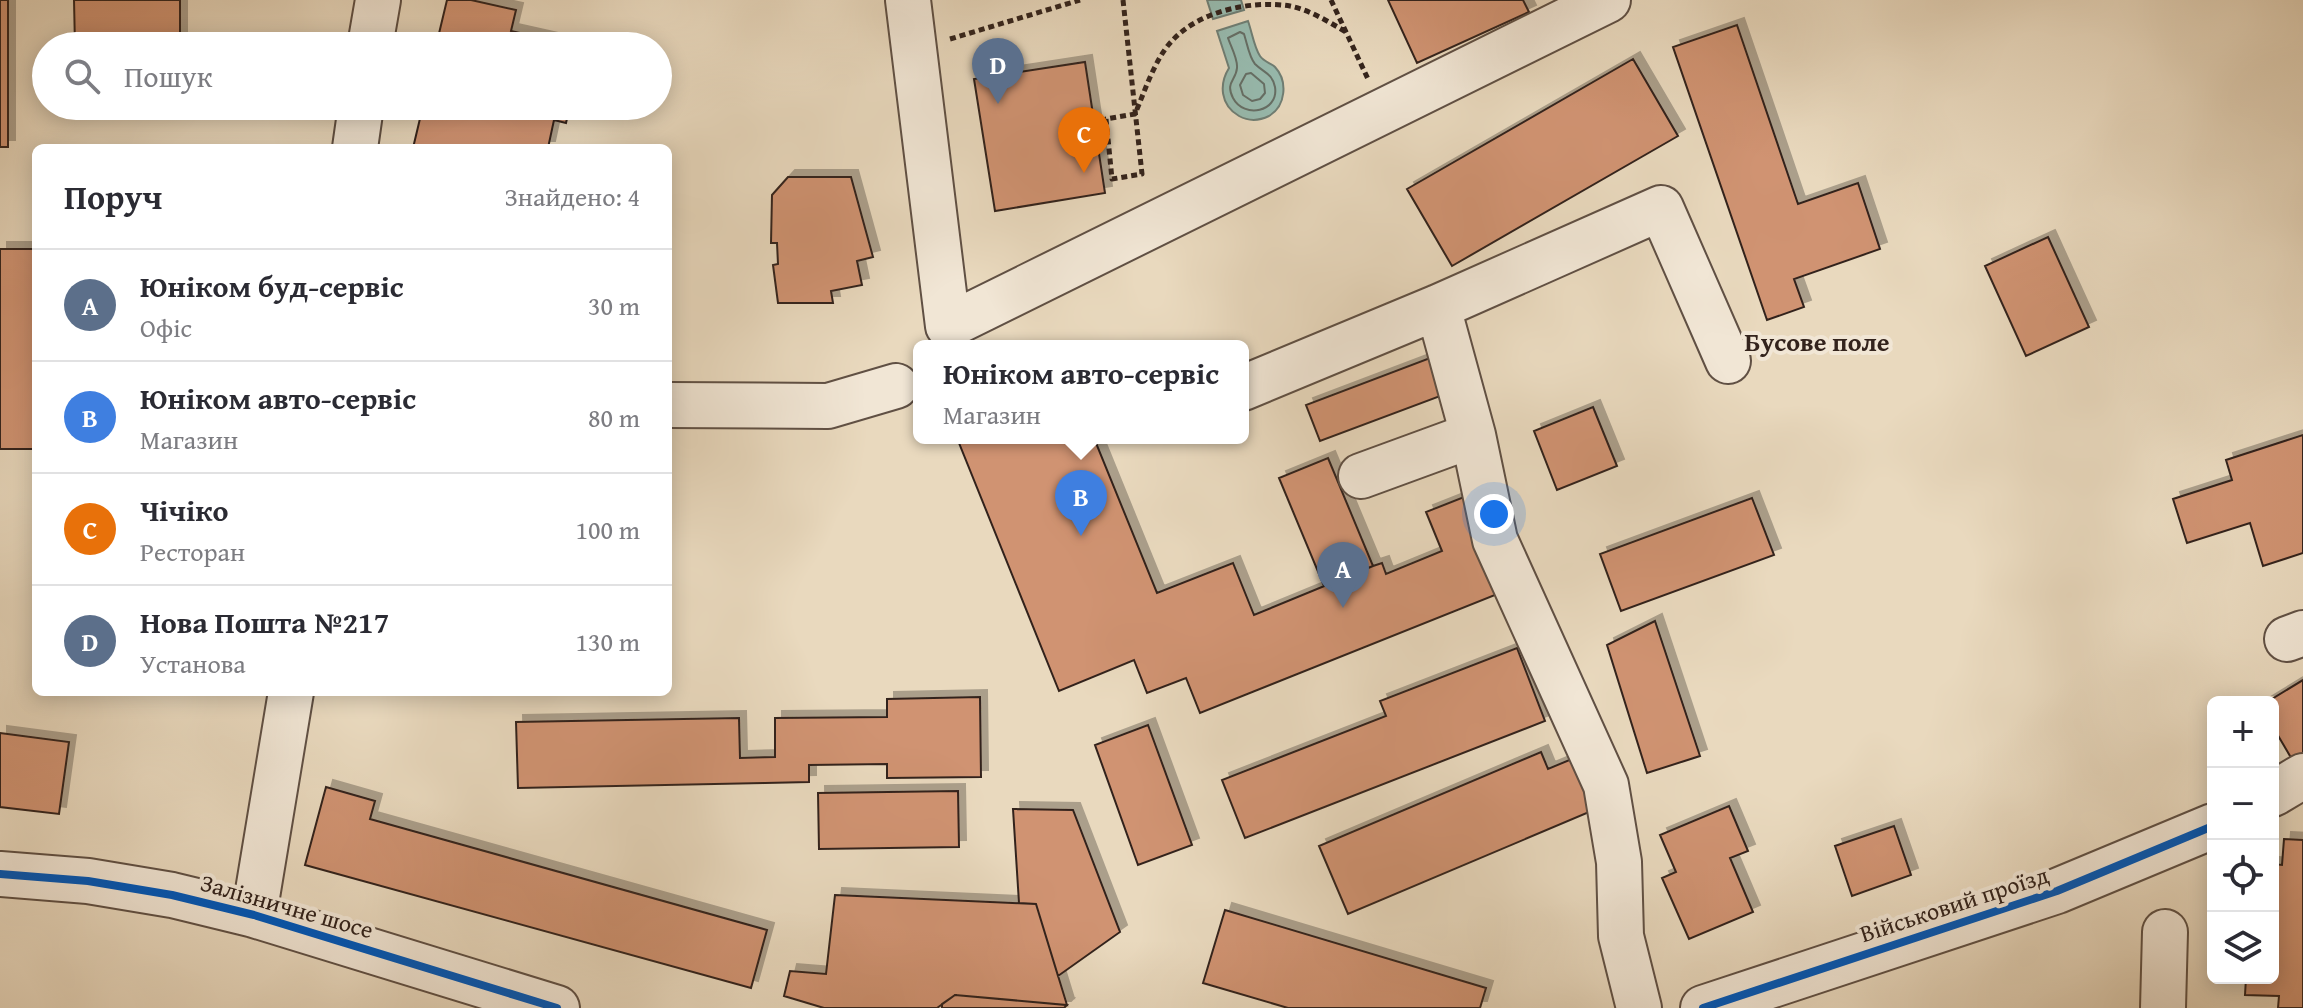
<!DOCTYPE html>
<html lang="uk">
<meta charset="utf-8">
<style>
body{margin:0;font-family:"Gentium Book Plus",serif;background:#f2f2f3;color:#2b2b33}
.controls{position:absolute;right:24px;bottom:24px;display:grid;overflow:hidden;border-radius:12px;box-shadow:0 4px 20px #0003}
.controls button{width:72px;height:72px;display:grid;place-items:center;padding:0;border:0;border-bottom:2px solid #e1e1e2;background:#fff;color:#2b2b33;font:40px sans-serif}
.you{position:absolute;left:1494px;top:514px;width:28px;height:28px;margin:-20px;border:6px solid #fff;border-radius:50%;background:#1a73e8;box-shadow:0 0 0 12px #1a73e833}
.badge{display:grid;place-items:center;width:52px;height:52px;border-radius:50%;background:#8f2418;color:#fff;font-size:26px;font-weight:700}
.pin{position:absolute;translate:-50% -66px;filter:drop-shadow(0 2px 4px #0008)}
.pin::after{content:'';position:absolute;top:42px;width:28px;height:24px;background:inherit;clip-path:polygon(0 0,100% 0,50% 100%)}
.popup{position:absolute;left:913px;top:340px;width:336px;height:104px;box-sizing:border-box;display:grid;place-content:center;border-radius:12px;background:#fff;filter:drop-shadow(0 2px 6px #0005);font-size:26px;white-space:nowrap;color:#7c7c81}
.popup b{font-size:30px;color:#2b2b33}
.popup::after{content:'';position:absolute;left:50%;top:100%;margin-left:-16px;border:16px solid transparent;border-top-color:#fff}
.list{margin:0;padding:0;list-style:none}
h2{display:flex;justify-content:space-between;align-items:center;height:104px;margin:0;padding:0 32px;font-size:34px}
h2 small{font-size:26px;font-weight:400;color:#7c7c81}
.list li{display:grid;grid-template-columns:52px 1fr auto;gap:24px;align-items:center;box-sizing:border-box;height:112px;padding:0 32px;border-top:2px solid #e1e1e2}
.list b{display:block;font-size:30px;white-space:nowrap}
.list p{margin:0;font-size:26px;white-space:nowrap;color:#7c7c81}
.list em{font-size:26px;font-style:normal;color:#7c7c81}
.icon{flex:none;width:44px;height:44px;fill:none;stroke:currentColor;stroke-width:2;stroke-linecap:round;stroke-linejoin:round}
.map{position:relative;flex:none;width:2303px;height:1008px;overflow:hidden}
.search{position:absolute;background:#fff;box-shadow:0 4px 20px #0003;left:32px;top:32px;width:640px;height:88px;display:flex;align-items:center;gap:20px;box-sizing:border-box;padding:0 28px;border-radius:44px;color:#7c7c81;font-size:30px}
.panel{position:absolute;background:#fff;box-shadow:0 4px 20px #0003;left:32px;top:144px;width:640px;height:552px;border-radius:12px}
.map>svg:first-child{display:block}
</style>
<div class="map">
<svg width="2303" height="1008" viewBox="0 0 2303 1008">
<defs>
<filter id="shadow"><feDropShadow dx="7" dy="-7" stdDeviation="0" flood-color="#0004"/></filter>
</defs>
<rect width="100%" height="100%" fill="#e9d9be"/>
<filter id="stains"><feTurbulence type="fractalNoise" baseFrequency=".0025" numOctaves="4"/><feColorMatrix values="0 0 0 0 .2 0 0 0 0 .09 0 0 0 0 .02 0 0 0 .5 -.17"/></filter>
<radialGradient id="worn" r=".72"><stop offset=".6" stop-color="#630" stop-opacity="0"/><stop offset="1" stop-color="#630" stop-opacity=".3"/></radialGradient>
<!-- water -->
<path fill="#97baae" stroke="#6f7e74" stroke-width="2" d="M1207 0H1241L1244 10 1213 19Z
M1248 21C1252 32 1254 47 1260 56 1264 62 1271 63 1275 67 1288 81 1286 106 1269 116 1259 121 1248 121 1239 116 1220 105 1219 84 1229 68L1217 31Z"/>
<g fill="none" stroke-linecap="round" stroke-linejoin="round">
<!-- shore -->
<path stroke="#656e65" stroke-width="2" d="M1240 32 1244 34C1247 43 1249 57 1255 64 1264 73 1272 73 1275 87 1279 112 1244 119 1233 98 1225 82 1236 81 1237 68 1238 59 1231 47 1228 38Z
M1246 74 1251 73 1264 84 1265 93 1260 99 1252 101 1243 95 1240 85Z"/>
</g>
<!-- building -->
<path fill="#d09372" stroke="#33231c" stroke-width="2" filter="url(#shadow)" d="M0 0H8V147H0Z
M74 0H180V46H75Z
M447 0H471L516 10 511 31 578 46H436Z
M1388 0H1523L1529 12 1417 63Z
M1737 25 1798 204 1858 183 1880 249 1794 279 1804 307 1767 320 1673 47Z
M1633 59 1678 136 1452 266 1407 189Z
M1085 62 1105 193 995 211 974 79Z
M423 106H570L566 123 554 120 548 148H413Z
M788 177H851L873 257 857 261 862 285 831 291 833 303H778L773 265 778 264 777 243H771L772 195Z
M2048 237 2089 327 2026 356 1985 266Z
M0 249H36V449H0Z
M1430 358 1443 395 1320 441 1306 405Z
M1593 407 1617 466 1557 490 1534 431Z
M2303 435V553L2263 566 2250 523 2187 543 2173 499 2232 480 2226 460Z
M957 438H1094L1157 593 1233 563 1254 615 1373 566 1382 563 1386 574 1442 551 1426 512 1464 497 1505 591 1200 713 1186 678 1147 693 1134 660 1059 691Z
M1328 458 1373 566 1324 586 1279 478Z
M1752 498 1774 555 1621 611 1600 554Z
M1655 621 1700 756 1647 773 1607 645Z
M1517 648 1545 721 1245 838 1222 780 1386 716 1380 701Z
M2303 680V755L2293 761 2273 727V702H2267Z
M980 697 981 777 887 778V764L809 765V782L518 788 516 722 739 718 740 758 775 757V718L887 717V699Z
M1148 725 1192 845 1138 865 1095 745Z
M0 733 69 742 59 814 0 807Z
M1541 752 1548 769 1579 756 1601 807 1348 914 1319 846Z
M326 787 375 801 370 819 767 930 751 988 305 865Z
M958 791 959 847 819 849 818 793Z
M1729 806 1748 851 1730 858 1753 912 1689 939 1662 878 1676 872 1660 835Z
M1013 809 1073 810 1120 932 1058 976 1036 904 1019 903Z
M1894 826 1911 875 1852 896 1835 846Z
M2284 839 2303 840V1008H2278L2279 996 2245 995 2246 978H2273V864L2282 865Z
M835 895 1036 904 1067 1005 955 995 937 1008H824L784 996 790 971 826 974Z
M1225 910 1486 988 1480 1008H1288L1203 983Z
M955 995 1067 1005 1064 1008H942V1004Z"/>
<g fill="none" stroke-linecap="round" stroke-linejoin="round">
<!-- minor casing -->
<g stroke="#605044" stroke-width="48">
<path id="minor" d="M908 0 948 326 1608 0
M370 46 378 0
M355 148 361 106
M1438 307 1473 435 1495 540 1606 785 1619 862 1621 936 1639 1008
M1243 388 1438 307 1661 208 1728 361
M668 405 828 406 896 386
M1361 476 1473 435
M2287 639 2303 633
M2273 794 2303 776
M0 874 88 881 172 895 254 915 557 1008
M254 915 291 692
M1703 1008 2057 891 2213 826
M2163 1008 2165 932"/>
</g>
<!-- path -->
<path stroke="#33231c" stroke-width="5" stroke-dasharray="6 4" stroke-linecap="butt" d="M1123 0 1142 174 1112 179 1106 119 1135 114C1144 93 1155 59 1171 42 1198 11 1251 0 1290 6 1310 10 1329 22 1346 32
M1331 0 1368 79
M950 39 1080 0"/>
<!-- minor -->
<use href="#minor" stroke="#f1e6d5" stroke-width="44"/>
<!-- cycleway casing -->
<g stroke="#f1e6d5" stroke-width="13">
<path id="cycleway" d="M0 874 88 881 172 895 254 915 557 1008
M1703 1008 2057 891 2213 826"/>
</g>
<!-- cycleway -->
<use href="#cycleway" stroke="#0057b8" stroke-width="8"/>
</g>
<g text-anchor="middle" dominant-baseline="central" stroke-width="8" stroke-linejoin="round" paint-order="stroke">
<!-- street labels -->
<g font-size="24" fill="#33231c" stroke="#f1e6d5">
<text transform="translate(1954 904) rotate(-18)">Військовий проїзд</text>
<text transform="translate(287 906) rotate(16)">Залізничне шосе</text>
</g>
<!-- neighbourhood labels -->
<g font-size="26" font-weight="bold" fill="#33231c" stroke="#f1e6d5">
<text x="1817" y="341">Бусове поле</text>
</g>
</g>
<rect width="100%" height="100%" filter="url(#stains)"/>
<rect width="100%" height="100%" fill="url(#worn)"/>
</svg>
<div class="controls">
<button>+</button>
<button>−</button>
<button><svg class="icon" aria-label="locate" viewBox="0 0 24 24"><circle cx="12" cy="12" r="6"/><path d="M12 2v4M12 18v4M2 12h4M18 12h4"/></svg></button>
<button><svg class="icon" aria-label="layers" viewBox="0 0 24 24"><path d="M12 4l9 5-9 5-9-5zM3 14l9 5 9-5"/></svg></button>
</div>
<div class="you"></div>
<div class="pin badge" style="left:1343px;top:608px;background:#5c6f8a">A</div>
<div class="pin badge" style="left:1081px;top:536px;background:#3f7fe0">B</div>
<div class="popup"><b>Юніком авто-сервіс</b>Магазин</div>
<div class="pin badge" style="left:1084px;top:173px;background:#e8710a">C</div>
<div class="pin badge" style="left:998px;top:104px;background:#5c6f8a">D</div>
<div class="search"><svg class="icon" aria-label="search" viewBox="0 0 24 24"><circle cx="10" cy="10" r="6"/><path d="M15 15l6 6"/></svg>Пошук</div>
<section class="panel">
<h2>Поруч<small>Знайдено: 4</small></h2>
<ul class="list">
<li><span class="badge" style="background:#5c6f8a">A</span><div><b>Юніком буд-сервіс</b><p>Офіс</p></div><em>30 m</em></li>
<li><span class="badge" style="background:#3f7fe0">B</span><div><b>Юніком авто-сервіс</b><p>Магазин</p></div><em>80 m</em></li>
<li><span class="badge" style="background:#e8710a">C</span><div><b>Чічіко</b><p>Ресторан</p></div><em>100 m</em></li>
<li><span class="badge" style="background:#5c6f8a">D</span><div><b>Нова Пошта №217</b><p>Установа</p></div><em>130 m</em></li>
</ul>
</section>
</div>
